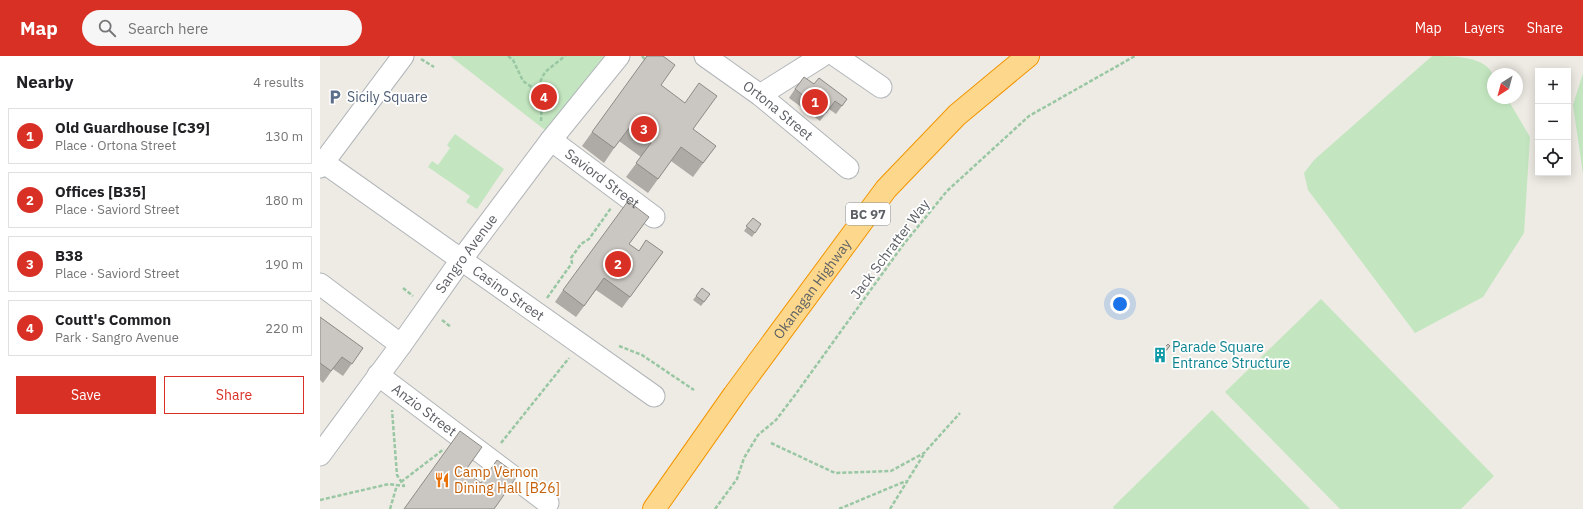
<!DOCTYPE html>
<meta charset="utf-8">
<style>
body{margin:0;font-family:"IBM Plex Sans",sans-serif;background:#f6f6f6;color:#202124}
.controls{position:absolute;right:12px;top:12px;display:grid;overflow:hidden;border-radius:0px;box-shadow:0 2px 10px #0003}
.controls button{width:36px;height:36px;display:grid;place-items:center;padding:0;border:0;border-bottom:1px solid #e0e0e0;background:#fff;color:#202124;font:20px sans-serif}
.compass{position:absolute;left:1167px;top:12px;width:36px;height:36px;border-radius:50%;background:#fff;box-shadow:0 2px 10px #0003;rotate:216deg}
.you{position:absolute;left:800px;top:248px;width:14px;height:14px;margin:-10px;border:3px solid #fff;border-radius:50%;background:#1a73e8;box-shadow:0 0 0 6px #1a73e833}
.badge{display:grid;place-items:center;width:26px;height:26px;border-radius:50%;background:#d93025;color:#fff;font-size:13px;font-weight:700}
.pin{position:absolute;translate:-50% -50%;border:2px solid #fff;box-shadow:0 1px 4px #0006}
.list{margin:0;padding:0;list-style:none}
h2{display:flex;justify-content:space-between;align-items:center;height:52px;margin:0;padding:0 16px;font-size:17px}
h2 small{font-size:13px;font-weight:400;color:#757577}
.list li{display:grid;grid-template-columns:26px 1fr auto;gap:12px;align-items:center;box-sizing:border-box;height:56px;margin:0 8px 8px;padding:0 8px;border:1px solid #e0e0e0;border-radius:0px}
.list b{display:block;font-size:15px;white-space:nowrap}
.list p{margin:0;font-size:13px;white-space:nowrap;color:#757577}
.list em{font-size:13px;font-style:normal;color:#757577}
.actions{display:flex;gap:8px;padding:12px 16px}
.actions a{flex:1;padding:9px 0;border:1px solid #d93025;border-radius:0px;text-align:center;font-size:14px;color:#d93025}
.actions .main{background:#d93025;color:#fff}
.icon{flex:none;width:22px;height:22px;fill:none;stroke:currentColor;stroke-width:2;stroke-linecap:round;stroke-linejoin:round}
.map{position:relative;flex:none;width:1263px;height:453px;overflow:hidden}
header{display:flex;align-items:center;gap:24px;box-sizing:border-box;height:56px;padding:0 20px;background:#d93025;color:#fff}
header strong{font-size:19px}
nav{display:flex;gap:22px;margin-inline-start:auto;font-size:14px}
.search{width:280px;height:36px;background:#f6f6f6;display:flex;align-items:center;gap:10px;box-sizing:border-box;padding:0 14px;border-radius:22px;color:#757577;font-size:15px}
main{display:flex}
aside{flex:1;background:#fff}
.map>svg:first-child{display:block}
</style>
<header>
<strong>Map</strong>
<div class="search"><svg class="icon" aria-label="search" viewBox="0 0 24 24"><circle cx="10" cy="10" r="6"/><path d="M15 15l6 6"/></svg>Search here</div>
<nav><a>Map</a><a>Layers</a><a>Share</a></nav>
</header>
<main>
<aside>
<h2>Nearby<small>4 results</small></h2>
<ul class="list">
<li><span class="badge">1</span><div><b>Old Guardhouse [C39]</b><p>Place · Ortona Street</p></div><em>130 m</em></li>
<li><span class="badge">2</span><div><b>Offices [B35]</b><p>Place · Saviord Street</p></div><em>180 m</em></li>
<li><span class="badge">3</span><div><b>B38</b><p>Place · Saviord Street</p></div><em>190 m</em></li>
<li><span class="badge">4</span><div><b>Coutt's Common</b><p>Park · Sangro Avenue</p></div><em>220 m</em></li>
</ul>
<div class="actions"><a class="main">Save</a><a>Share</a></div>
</aside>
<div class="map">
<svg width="1263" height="453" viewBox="0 0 1263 453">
<rect width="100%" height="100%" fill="#eeebe4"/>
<!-- green -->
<path fill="#c3e6c0" d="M130 0H296L234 81Z
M1112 0C1132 0 1168 0 1173 20 1174 26 1173 35 1173 42H1187L1210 81 1204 177 1163 241 1095 277 988 134 984 117 994 104Z
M1263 17V118L1253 49Z
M135 78 184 113 157 153 146 146 150 140 108 111 112 105 118 109 130 92 127 89Z
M1001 243 1174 420 1141 453H1020L905 336Z
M892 354 990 453H794L793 451Z"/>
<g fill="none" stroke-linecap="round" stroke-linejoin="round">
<!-- street casing -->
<g stroke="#b1b5b9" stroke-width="23">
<g id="street">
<path id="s1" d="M385 0 440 39 528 112"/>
<path d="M516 0 561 31"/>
<path d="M440 39 502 0"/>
<path id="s2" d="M231 84 334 161"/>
<path id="s3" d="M3 106 334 340"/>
<path d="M0 111 83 0"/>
<path d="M0 228 81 289"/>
<path id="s4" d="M58 319 228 447"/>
<path id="s5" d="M0 399 81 289 141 204 231 84 299 0"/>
</g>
</g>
<!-- highway casing -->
<g stroke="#f29500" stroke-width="24">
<g id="highway">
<path id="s6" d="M334 453 414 339 566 133 637 59 708 0"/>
</g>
</g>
<!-- path -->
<path stroke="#99c7a3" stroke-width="2.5" stroke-dasharray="4 2" stroke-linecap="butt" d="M188 0 193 4 203 25 216 34
M322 0 327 6
M101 3 114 11
M221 65 222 44 216 34 225 16 245 0
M83 232 93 240
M227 242 252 207 251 202 261 188 269 183 291 152
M122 264 131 271
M299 290 322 299 374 334
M181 387 249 302
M451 387 515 417 571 415 604 397 640 357
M81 426 124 393
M0 444 69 428 84 430 77 419 72 354
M70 453 77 429
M395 453 417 423 424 402 438 379 456 364 475 339 583 189 627 135 709 60 815 0
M519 453 586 425
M570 453 604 398"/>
<!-- street -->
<use href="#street" stroke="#fff" stroke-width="21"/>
<!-- highway -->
<use href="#highway" stroke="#fdd88c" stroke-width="22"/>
</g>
<!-- wall -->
<path fill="#aeaaa6" d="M494 28 527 43 516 58 509 53 500 65 469 42 475 33Z
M341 29 373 73 396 90 373 121 351 105 328 137 306 121 321 101 299 85 284 107 262 90 272 76Z
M433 162 441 168 432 181 424 175Z
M309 189 319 195 343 196 302 252 276 234 256 261 235 246 243 234Z
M382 232 390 238 381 250 373 244Z
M0 261 43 292 23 320 13 313 3 327 0 324Z
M850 290 847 294 835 306 833 304 836 300Z"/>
<!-- shaded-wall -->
<path fill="#8d8b87" d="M850 290 847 294 835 306 838 302Z"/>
<!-- building -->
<path fill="#cac6c1" stroke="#8d8b87" d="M327 0H343L355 9 341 29 365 47 379 27 397 40 373 73 396 90 383 107 361 91 338 123 316 107 331 87 310 71 294 92 272 76Z
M484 21 494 28 499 22 527 43 522 50 515 45 506 57 475 33Z
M308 145 329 161 309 188 319 195 326 184 343 196 310 241 284 222 264 250 243 234Z
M433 162 441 168 435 177 426 170Z
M382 232 390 238 384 246 376 240Z
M0 261 43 292 32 308 22 301 11 315 0 307Z
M848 288 850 290 838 302 836 300Z
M140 375 162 391 145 415 161 427 177 404 198 419 174 453H84Z"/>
<!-- icons -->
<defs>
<g id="parking-bare" transform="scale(1.2)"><path d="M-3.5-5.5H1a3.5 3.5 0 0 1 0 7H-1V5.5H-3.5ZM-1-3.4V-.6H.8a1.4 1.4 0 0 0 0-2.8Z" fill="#5c6f8a" stroke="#fff" stroke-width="2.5" paint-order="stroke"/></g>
<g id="building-bare" transform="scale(1.2)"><path d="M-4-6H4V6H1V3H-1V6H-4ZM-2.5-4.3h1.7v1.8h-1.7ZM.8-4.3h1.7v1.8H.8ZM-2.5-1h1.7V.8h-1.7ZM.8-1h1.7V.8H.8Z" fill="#0f9aa8" stroke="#fff" stroke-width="2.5" paint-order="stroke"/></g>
<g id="restaurant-bare" transform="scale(1.2)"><path d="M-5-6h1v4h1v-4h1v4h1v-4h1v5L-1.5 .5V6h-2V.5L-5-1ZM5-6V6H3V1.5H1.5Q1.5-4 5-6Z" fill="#e8710a" stroke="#fff" stroke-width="2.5" paint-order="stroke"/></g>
</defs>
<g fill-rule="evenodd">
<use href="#parking-bare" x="15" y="41"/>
<use href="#building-bare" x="840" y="299"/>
<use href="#restaurant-bare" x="122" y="424"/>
</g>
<g text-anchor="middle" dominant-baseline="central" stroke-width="3.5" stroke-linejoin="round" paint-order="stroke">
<!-- shield labels -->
<rect fill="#fff" stroke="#8d9093" stroke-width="1" x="526" y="147" width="44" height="22" rx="3"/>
<g font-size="13" font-weight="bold" fill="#5c6065">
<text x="548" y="158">BC 97</text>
</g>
<!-- service labels -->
<g font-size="14" fill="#4e5e75" stroke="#fff" text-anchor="start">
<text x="27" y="41">Sicily Square</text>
</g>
<!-- street labels -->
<g font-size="14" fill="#5c6065" stroke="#fff">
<text stroke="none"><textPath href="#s1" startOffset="91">Ortona Street</textPath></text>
<text stroke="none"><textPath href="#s2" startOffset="64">Saviord Street</textPath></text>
<text transform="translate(570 193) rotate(-53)">Jack Schratter Way</text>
<text stroke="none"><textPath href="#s5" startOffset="249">Sangro Avenue</textPath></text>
<text stroke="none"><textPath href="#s6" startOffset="271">Okanagan Highway</textPath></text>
<text stroke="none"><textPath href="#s3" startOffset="227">Casino Street</textPath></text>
<text stroke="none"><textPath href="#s4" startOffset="58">Anzio Street</textPath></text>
</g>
<!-- culture labels -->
<g font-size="14" fill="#0d838f" stroke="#fff" text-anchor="start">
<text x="852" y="291">Parade Square<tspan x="852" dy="16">Entrance Structure</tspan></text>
</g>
<!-- food labels -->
<g font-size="14" fill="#c56008" stroke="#fff" text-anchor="start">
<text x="134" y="416">Camp Vernon<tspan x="134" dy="16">Dining Hall [B26]</tspan></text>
</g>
</g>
</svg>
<div class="controls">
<button>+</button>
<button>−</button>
<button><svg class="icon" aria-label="locate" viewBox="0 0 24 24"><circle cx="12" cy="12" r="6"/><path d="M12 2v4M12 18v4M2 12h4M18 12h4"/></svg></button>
</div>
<svg class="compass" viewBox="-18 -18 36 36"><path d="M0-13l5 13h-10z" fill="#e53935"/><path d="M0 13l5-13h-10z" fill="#757577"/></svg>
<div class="you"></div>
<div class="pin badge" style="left:495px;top:46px">1</div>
<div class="pin badge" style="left:298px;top:208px">2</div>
<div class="pin badge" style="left:324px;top:73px">3</div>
<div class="pin badge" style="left:224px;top:41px">4</div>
</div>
</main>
